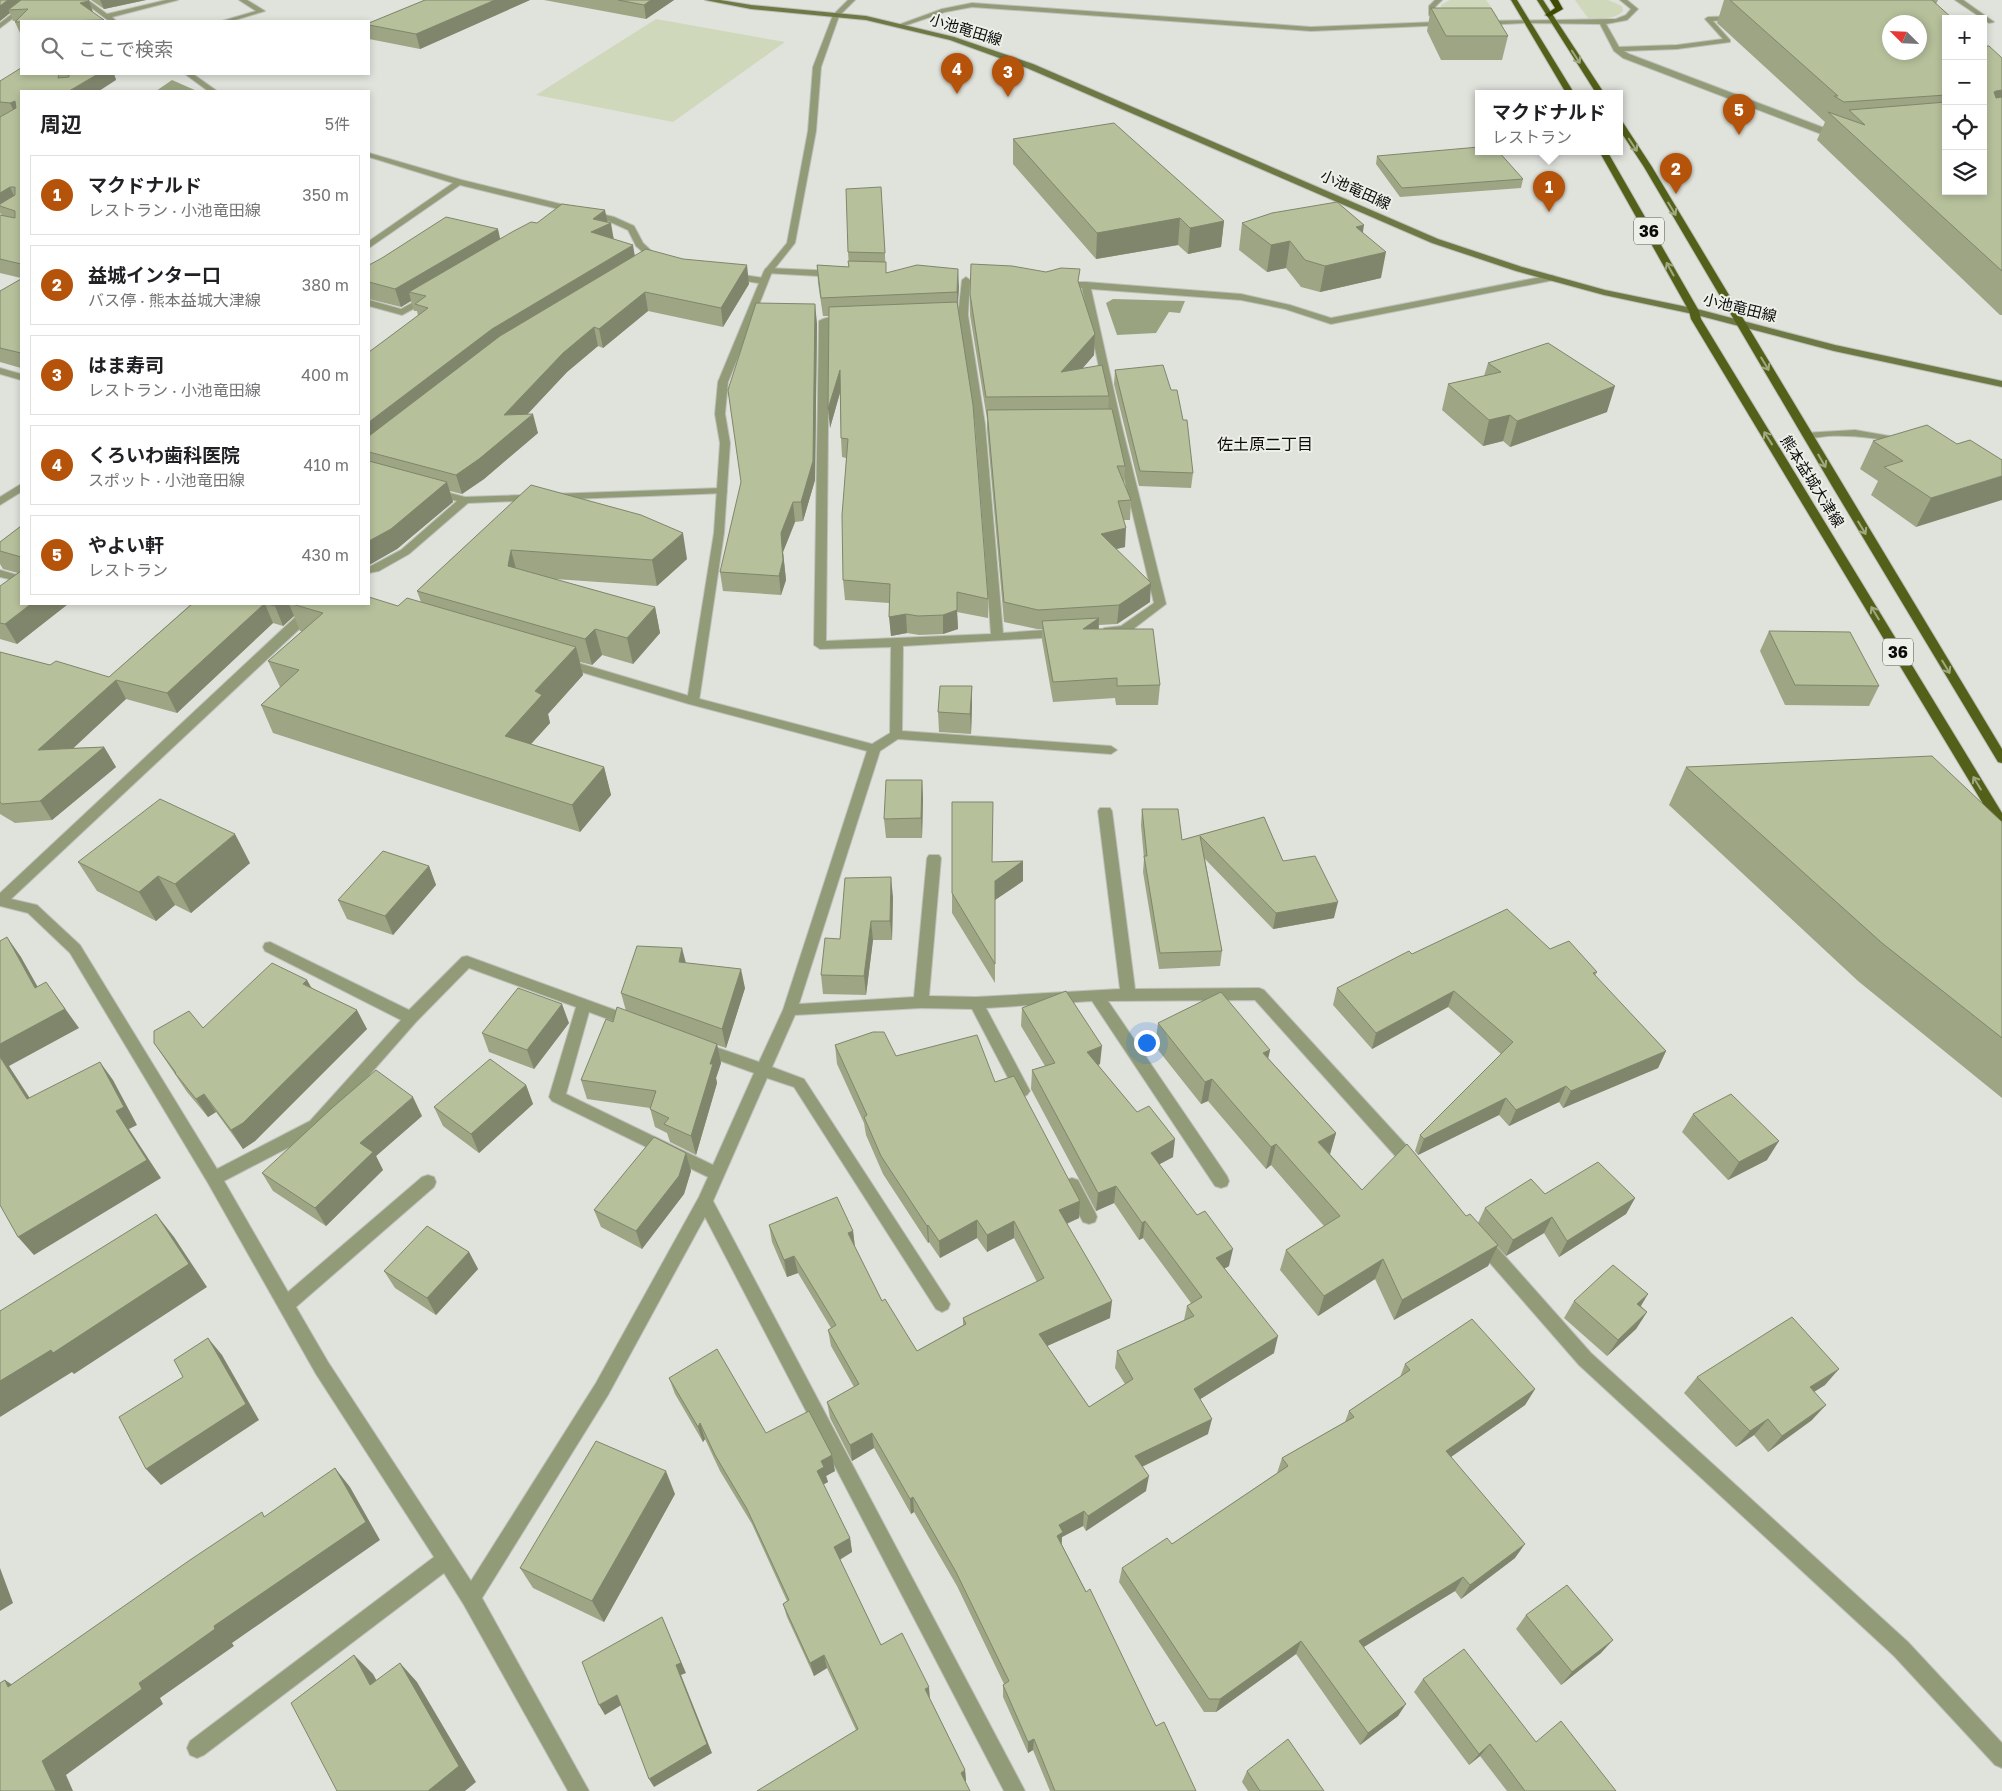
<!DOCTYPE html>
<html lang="ja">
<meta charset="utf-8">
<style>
body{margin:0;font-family:"Golos Text","Noto Sans JP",sans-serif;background:#f6f6f6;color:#202124}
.controls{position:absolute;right:15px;top:15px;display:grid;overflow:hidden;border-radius:0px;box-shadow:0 2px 8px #0003}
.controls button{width:45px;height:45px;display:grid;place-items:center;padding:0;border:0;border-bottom:1px solid #e0e0e0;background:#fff;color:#202124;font:25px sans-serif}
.compass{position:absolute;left:1882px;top:15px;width:45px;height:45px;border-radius:50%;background:#fff;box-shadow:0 2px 8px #0003;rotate:294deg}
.you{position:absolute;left:1146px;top:1042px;width:18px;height:18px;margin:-12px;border:4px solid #fff;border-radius:50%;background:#1a73e8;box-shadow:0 0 0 8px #1a73e833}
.badge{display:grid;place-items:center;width:32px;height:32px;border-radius:50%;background:#b45309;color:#fff;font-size:16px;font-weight:700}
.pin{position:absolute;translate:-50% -41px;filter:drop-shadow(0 1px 2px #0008)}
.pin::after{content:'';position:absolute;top:26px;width:18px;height:15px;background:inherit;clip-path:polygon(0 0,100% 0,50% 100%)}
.popup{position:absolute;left:1475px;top:90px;width:148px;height:65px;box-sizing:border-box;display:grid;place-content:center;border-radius:0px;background:#fff;filter:drop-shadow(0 1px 4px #0005);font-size:16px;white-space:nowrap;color:#757577}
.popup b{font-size:19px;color:#202124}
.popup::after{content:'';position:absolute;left:50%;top:100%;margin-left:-10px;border:10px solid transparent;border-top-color:#fff}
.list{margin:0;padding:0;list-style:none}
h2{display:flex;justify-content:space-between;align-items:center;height:65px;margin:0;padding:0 20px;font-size:21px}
h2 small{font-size:16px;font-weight:400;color:#757577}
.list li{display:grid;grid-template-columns:32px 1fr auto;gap:15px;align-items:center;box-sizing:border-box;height:80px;margin:0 10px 10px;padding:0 10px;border:1px solid #e0e0e0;border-radius:0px}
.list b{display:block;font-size:19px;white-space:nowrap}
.list p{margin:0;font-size:16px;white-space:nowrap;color:#757577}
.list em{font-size:16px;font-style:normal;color:#757577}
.icon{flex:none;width:28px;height:28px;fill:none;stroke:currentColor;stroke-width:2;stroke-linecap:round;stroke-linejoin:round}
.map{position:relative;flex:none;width:2002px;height:1791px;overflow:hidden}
.search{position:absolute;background:#fff;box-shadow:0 2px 8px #0003;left:20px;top:20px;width:350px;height:55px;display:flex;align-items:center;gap:12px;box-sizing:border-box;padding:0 18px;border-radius:0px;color:#757577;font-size:19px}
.panel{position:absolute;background:#fff;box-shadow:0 2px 8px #0003;left:20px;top:90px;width:350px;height:515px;border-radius:0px}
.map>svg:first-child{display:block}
</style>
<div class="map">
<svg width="2002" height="1791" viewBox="0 0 2002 1791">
<rect width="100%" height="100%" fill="#e0e2dc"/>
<!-- green -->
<path fill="#d0d8bb" d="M1450 0H1486L1498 17 1497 19 1442 10 1441 5Z
M1575 0H1608L1622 6 1623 11C1615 20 1600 18 1588 18Z
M656 19 785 42 673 122 536 95Z"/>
<!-- water -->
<path fill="#9aa380" d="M172 80 197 91H156Z
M1113 299 1185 301 1180 313 1169 312 1156 333 1117 335 1106 303Z"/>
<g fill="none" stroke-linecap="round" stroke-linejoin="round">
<!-- minor casing -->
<g stroke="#bec0ba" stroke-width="2">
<path id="minor" d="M30 0H37L0 28V23Z
M81 0H88L107 14 166 0H178L112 17 116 21H109Z
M239 0H247L265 11 232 21H222L256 11Z
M1435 0H1442L1435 7V14L1444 22 1448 23V25L1311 31 972 7 945 12 901 27 898 25 942 9 972 3 1311 27 1437 22 1429 15V6Z
M1620 0H1627L1638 9 1627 20 1606 24 1619 47 1677 45 1723 39 1705 19 1708 17 1738 16 1739 17 1736 19 1713 21 1730 40V42L1677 49 1624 51 1629 54 1843 135 1839 137H1829L1623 58 1614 51 1600 24 1527 23 1483 25 1480 23 1483 21 1616 19 1626 15 1631 9Z
M1955 0H1963L1994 22 1989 23Z
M185 74H193L217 91H208Z
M369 153 462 180 614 217 634 226 643 243 662 261 655 263 636 246 628 230 608 221 460 185 369 248V241L453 183 369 157Z
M768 268 836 271 840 274 836 277 765 273V269Z
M730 273 764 278 768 281 764 284 727 278 726 276Z
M1551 275 1554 276V280L1331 324 1285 309 1241 300 1091 289 1121 423 1166 604 1128 633 1104 634 1102 631 1104 628 1121 626 1154 603 1111 423 1082 288 1059 286V282H1086L1241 294 1290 305 1331 318Z
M966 277 970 280 968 315 985 424 1003 633 1059 629 1065 633 1059 637 903 646 902 731 1111 746 1117 750 1111 754 898 739 880 751 799 1004 914 997 927 858 929 855H939L941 858 929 996 976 997 1120 989 1098 811 1100 808H1110L1112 811 1135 989 1259 988 1264 990 1419 1159 1421 1164 1419 1169 1413 1171 1407 1169 1255 1000 1108 1001 1227 1176 1229 1181 1227 1186 1221 1188 1215 1186 1092 1001 986 1008 1030 1091 1027 1095 1022 1097 1017 1095 972 1009 921 1008 795 1015 772 1067 804 1079 950 1304 948 1309 942 1312 936 1309 794 1087 767 1078 713 1201 1025 1791H1004L705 1217 608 1395 482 1598 589 1791H568L464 1605 444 1573 204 1755 197 1758 190 1755 187 1748 190 1741 434 1557 316 1374 208 1183 70 953 28 913 0 906V893L304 609 313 604H326L11 899 37 905 80 945 217 1169 310 1121 401 1020 265 951 263 947 265 943 270 942 409 1010 462 957 467 956 637 1018 639 1022 637 1026 632 1028 589 1012 566 1094 713 1165 754 1073 696 1052 694 1048 696 1044 701 1042 759 1062 783 1010 867 751 689 704 561 666 559 663 565 659 696 698 872 744 890 733 891 647 820 649 814 645 819 321C826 316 846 315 853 320L848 323 829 324 826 641 991 634 975 424 958 315 962 280ZM469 968 576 1007 549 1097 552 1101 708 1177 699 1197 596 1383 471 1581 328 1362 296 1307 434 1187 436 1182 434 1177 428 1175 422 1177 288 1292 224 1181 320 1131 416 1022Z
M428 294 431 295V299L402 315 369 306V300L401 309Z
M0 368 21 374V380L0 374Z
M21 484V492L0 505V497Z
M722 488 727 491 726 493 468 503 409 554 379 571 369 573V567L401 550 457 501 431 494 430 492 431 490 435 489 465 497Z
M0 570 21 576V582L0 577Z
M1072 1178 1078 1180 1095 1212 1097 1217 1095 1222 1089 1224 1083 1222 1066 1190 1064 1185 1066 1180Z
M1482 1235 1488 1237 1591 1353 1908 1642 2002 1743V1768L1995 1765 1894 1656 1579 1365 1476 1247 1474 1242 1476 1237Z"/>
</g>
<!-- tertiary casing -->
<g stroke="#bec0ba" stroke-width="2">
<path id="tertiary" d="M848 0H855L839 16 821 67 816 131 795 243 772 272 728 382 725 414 730 443 724 533 699 701 693 705 687 701 714 533 720 443 715 414 718 382 764 271 787 243 808 131 813 67 833 15Z
M1855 430 1907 439 1908 441 1903 444C1878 438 1854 435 1828 436 1820 437 1808 440 1802 435L1803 433Z"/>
</g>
<!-- secondary casing -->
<g stroke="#bec0ba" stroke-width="2">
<path id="secondary" d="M705 0H720L751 5 866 16 954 37 1033 64 1438 239 1522 267 1605 290 1697 309 1835 345 2002 381V387L1834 351 1693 314 1604 295 1516 271 1432 243 1027 68 950 40 866 20 751 9Z"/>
</g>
<!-- primary casing -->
<g stroke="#bec0ba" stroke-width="2">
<path id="primary" d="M1511 0H1517L1574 93H1566Z
M1537 0H1543L1604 93H1596Z
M1619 121H1622L1652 167 2002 749V763L1998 762 1832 486 1644 167 1619 129Z
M1599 151H1607L1699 311 1701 319 2002 813V829L1997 827 1691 319 1689 311Z"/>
</g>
<!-- motorway casing -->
<g stroke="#bec0ba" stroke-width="2">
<path id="motorway" d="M1550 0H1558L1563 9 1549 17 1545 15 1555 8Z"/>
</g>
<!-- minor -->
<use href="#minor" fill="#929b78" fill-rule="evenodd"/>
<!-- tertiary -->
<use href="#tertiary" fill="#929b78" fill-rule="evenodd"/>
<!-- secondary -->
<use href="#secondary" fill="#6d7944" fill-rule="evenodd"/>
<!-- primary -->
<use href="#primary" fill="#536019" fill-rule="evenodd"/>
<!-- motorway -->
<use href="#motorway" fill="#3e4902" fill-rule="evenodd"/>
</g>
<!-- wall -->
<path fill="#9da585" d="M0 0 93 12H92L104 20V21H21V33H20L15 22 16 21H13L10 13 0 21Z
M91 0H146L104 9Z
M425 0H530L420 49 369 39V23Z
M544 0H674L646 19Z
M1724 0H1938L1936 4 1946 19V191L2002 58V315H2000L1817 140 1825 122 1717 23Z
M1431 8 1508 36 1502 60H1441L1427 31Z
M21 74H114L116 80 21 91V278L0 273V215H2L0 213V81Z
M1013 139 1224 221 1221 247 1188 254 1178 245 1096 259 1013 164Z
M1377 156 1523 179 1521 188 1400 197 1376 164Z
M881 187 886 273 959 287 958 305 988 599V618L957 612 958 629 943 634 919 635 907 633 891 636 889 603 845 600 843 580 846 458 842 457 841 438 840 393 830 428 829 316H823L818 283 817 265 849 267 848 252Z
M608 222 614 239 635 255 749 284 723 327 648 311 603 348 598 346 567 372 527 414 538 433 484 479 462 494 450 491 453 502 397 549 369 565V352L418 316 417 311H414L411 301 401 307 369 299V265L500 239 537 223Z
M1242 223 1363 233 1381 278 1320 292 1301 287 1286 268 1267 272 1239 250Z
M21 279V368L0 362V291Z
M1080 285 1095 334 1094 355 1083 368 1109 396 1108 409 1125 466 1124 484 1131 500 1130 520H1124L1125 547 1116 549 1150 602 1117 624 1099 625V629L1160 685 1158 705H1116L1115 698 1053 702 1042 640V629H1037L1004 622 987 429V419L970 315V294Z
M817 323 815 480 803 521 795 522 783 552 786 580 781 595 723 591 720 572Z
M1488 363 1607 412 1510 447 1503 441 1483 446 1442 410 1448 384 1484 376Z
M1115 370 1193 473 1191 488 1139 486 1114 384Z
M1970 440 1916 527 1871 495 1878 481 1860 469 1873 441 1957 444Z
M531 485 687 559 657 586 555 579 655 607 660 633 633 664 602 655 592 665 580 662 583 675 548 714 550 723 531 744 604 767 611 795 580 832 273 733 261 705 280 687 268 661 302 631H300L294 616 283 626 273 623 177 713 126 699 73 748 104 747 116 767 52 820 15 823 0 814V652L50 665 109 677 190 605 187 604H369L398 606 421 602 417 591Z
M21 526V604H68L17 644 0 639V587L18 573 3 569 0 564V542Z
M1769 631 1879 686 1869 706 1785 705 1760 651Z
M972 686V706L971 734 939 732 938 712Z
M1686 767 2002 822V1098L1858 981 1669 805Z
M922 780 923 799 922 838H886L884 819Z
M1142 809 1182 840 1264 817 1283 861 1334 918 1273 929 1205 859 1222 951 1220 966 1159 969 1143 872 1144 859 1141 825Z
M1023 861V881L995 900V983L952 913V893L992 862Z
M78 862 250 863 191 913 175 905 156 921 97 891Z
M429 866 436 885 393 935 347 919 338 900Z
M893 897 892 940H873L866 995 823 994 821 975 840 939Z
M1550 949 1597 972 1595 976 1666 1051 1658 1068 1563 1108 1559 1102 1509 1126 1499 1115 1418 1155 1415 1151 1420 1135 1501 1054 1448 1007 1372 1049 1333 1005 1337 988 1412 954Z
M686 963 745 988 726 1048 717 1045 721 1063 716 1078 717 1083 696 1155 670 1142 667 1133 655 1127 650 1108 587 1099 581 1080 613 1022 626 1011 621 993Z
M307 980 311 987 367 1029 255 1141 243 1149 216 1112 208 1117 187 1092 154 1043 203 1028Z
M1022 1008 1100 1064 1098 1065 1173 1157 1159 1164 1229 1266 1224 1269 1274 1353 1200 1399 1208 1434 1142 1467 1146 1491 1086 1531 1083 1526 1062 1537V1545L1156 1726 1196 1791H1050L1033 1750 1028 1753 1003 1697V1685L1004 1684 957 1586 914 1512 911 1514 874 1448 852 1461 830 1418 827 1402 854 1387 831 1346 828 1330 831 1328 798 1273 787 1277 772 1242 769 1225 853 1231 855 1247 882 1301 917 1351 963 1325V1318L1037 1282 1014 1238 987 1252 977 1238 940 1258 929 1242 928 1243 883 1174 866 1135 864 1123 837 1064 835 1045 896 1056 995 1082 1080 1201 1079 1218 1067 1224 1110 1318 1047 1346 1089 1407 1125 1384 1115 1368 1117 1351 1184 1320 1187 1306 1191 1303 1143 1238 1139 1240 1114 1203 1096 1211 1031 1089 1032 1070 1045 1066 1021 1026Z
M569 1023 534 1069 489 1052 482 1033Z
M1158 1023 1270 1050 1268 1058 1336 1133 1330 1154 1362 1190 1466 1216 1478 1223 1485 1208 1545 1194 1635 1198 1626 1214 1559 1257 1544 1233 1506 1256 1497 1246 1488 1266 1394 1320 1375 1279 1318 1316 1280 1270 1286 1250 1324 1226 1271 1165 1266 1169 1208 1101 1201 1104 1155 1046Z
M526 1085 533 1104 479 1153 443 1126 434 1107Z
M1693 1114 1767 1160 1728 1180 1682 1132Z
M422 1116 376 1156 383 1170 326 1226 273 1191 262 1173Z
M686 1153 691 1171 684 1194 642 1249 601 1227 594 1210Z
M469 1252 478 1269 436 1315 395 1288 384 1271Z
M1574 1301 1641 1306 1647 1312 1636 1329 1607 1356 1564 1318Z
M1405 1364 1535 1389 1525 1405 1451 1457 1515 1558 1461 1599 1455 1591 1364 1647 1398 1716 1360 1745 1296 1654 1216 1712H1204L1119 1582 1122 1568 1172 1544 1277 1473 1282 1458 1345 1422 1349 1411 1400 1377Z
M1697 1377 1825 1385 1814 1392 1812 1420 1768 1452 1754 1435 1736 1447 1684 1393Z
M669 1378 766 1433 835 1471 826 1476 828 1482 823 1485 850 1538 852 1552 840 1560 881 1645 930 1699 965 1770 966 1781 856 1730 827 1668 814 1676 787 1617 783 1604 787 1601 752 1524 720 1471 705 1439 703 1442 675 1394Z
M675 1494 604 1622 533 1588 520 1568Z
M1526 1615 1601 1653 1561 1685 1516 1629Z
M1423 1679 1616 1791H1507L1480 1756 1469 1765 1414 1692Z
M1247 1771 1324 1791H1248L1242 1782Z"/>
<!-- shaded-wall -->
<path fill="#7f866c" d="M8 0H28L8 10 10 13 0 21V6Z
M100 0H146L104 9Z
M495 0H530L420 49 416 34Z
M651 0H674L646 19 644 5Z
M89 1 93 12 84 14 80 3Z
M98 74H114L116 80 99 91H69Z
M2002 90V117L1994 92 1996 91Z
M15 101 21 116 17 118 10 103Z
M10 187 17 202 0 206V193Z
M605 210 608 224 611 223 614 241 591 232 593 219Z
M1180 218 1178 245 1096 259 1097 233Z
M1224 221 1221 247 1188 254 1190 228Z
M1364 225 1360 251 1356 227Z
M498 229 502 247 409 292 411 301 401 307 395 289Z
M1290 241 1286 268 1267 272 1271 245Z
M633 245 636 263 369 446V422L492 329Z
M1386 252 1381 278 1320 292 1325 266Z
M747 265 749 284 723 327 721 308Z
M958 269 959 287 957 310V292Z
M645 292 648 311 603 348 599 329Z
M815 304 817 323 815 480 803 521 801 502Z
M594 327 598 346 567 372 509 434 504 415 563 353Z
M1095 334 1094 355 1060 394 1061 372Z
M840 370 841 389 830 428 828 409Z
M1615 386 1607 412 1510 447 1517 421Z
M533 414 538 433 484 479 462 494 456 475Z
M1510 415 1503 441 1483 446 1489 420Z
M2002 476V500L1916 527 1931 498Z
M447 482 453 502 397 549 369 565V541Z
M793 502 795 522 783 552 786 580 781 595 779 576 781 533Z
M1126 528 1125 547 1099 553 1101 534Z
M683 533 687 559 657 586 652 560Z
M511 550 518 576 508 566Z
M1151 583 1150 602 1117 624 1119 605Z
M31 604H68L17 644 5 624Z
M264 604H265L273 623 177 713 167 693Z
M277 604H289L294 616 283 626 275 606Z
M655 607 660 633 633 664 627 638Z
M957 610 958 629 943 634V615Z
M906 614 907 633 891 636 889 617Z
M1099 618 1098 637 1083 629Z
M595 629 602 655 592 665 585 639Z
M576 647 583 675 548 714 550 723 513 764 505 736 535 691Z
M116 680 126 699 50 770 38 750Z
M972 686V706L971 734 970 714Z
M104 747 116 767 52 820 40 801Z
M604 767 611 795 580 832 572 805Z
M922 780 923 799 922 838 921 818Z
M235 834 250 863 191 913 175 884Z
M1023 861V881L995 900V983V881Z
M429 866 436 885 393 935 385 916Z
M158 876 175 905 156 921 139 892Z
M891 877 893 897 892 940 890 921Z
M1338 902 1334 918 1273 929 1276 913Z
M871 921 873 940 866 995 864 976Z
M7 937 21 957 49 1007 35 988Z
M682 948 687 967 679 962Z
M741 969 745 988 726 1048 722 1029Z
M307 980 317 999 303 984Z
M46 982 79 1028 9 1066 42 1117 27 1099 0 1057V1044Z
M1454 991 1448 1007 1372 1049 1376 1033Z
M562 1004 569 1023 534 1069 527 1050Z
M357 1010 367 1029 255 1141 243 1149 231 1130Z
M717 1044 721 1063 716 1078 717 1083 696 1155 691 1136 710 1064Z
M1102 1046 1100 1064 1086 1070 1087 1052Z
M1270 1050 1265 1072 1263 1053Z
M1666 1051 1658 1068 1563 1108 1571 1091Z
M100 1062 113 1080 137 1125 129 1129 161 1178 34 1255 18 1237 116 1111Z
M1212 1079 1208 1101 1201 1104 1205 1082Z
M526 1085 533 1104 479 1153 471 1134Z
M1566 1086 1559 1102 1509 1126 1516 1110Z
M204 1094 216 1112 208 1117 196 1099Z
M413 1097 422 1116 376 1156 383 1170 326 1226 315 1208 360 1143Z
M1506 1098 1499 1115 1418 1155 1424 1139Z
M1336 1133 1330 1154 1318 1142Z
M1175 1139 1173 1157 1149 1170 1151 1153Z
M1779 1141 1767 1160 1728 1180 1739 1162Z
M1276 1144 1271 1165 1266 1169 1271 1147Z
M686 1153 691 1171 684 1194 642 1249 636 1231Z
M1116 1186 1114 1203 1096 1211 1098 1193Z
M1635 1198 1626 1214 1559 1257 1567 1241Z
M1080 1201 1079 1218 1058 1227 1059 1210Z
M156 1214 174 1237 207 1287 74 1374 72 1372 0 1417V1381Z
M1552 1217 1544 1233 1506 1256 1513 1240Z
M977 1220V1238L940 1258 939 1241Z
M1014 1221V1238L987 1252V1235Z
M1145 1221 1143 1238 1139 1240 1142 1223Z
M928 1225 929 1242 928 1243 927 1226Z
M853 1231 855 1248 848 1233Z
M1498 1245 1488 1266 1394 1320 1402 1300Z
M1233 1249 1229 1266 1212 1275 1216 1258Z
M469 1252 478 1269 436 1315 427 1298Z
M794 1256 798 1273 787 1277 784 1260Z
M1383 1259 1375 1279 1318 1316 1324 1296Z
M1648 1294 1638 1311 1637 1304Z
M1112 1301 1110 1318 1038 1350 1039 1334Z
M1647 1312 1636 1329 1607 1356 1618 1340Z
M1278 1336 1274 1353 1191 1405 1194 1389Z
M208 1338 222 1355 259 1420 161 1485 146 1469Z
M1839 1369 1825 1385 1796 1403 1810 1387Z
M1535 1389 1525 1405 1438 1466 1446 1451Z
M1826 1405 1812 1420 1768 1452 1782 1436Z
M1212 1419 1208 1434 1133 1471 1135 1456Z
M1768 1419 1754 1435 1736 1447 1750 1431Z
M700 1423 705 1439 703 1442 698 1427Z
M872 1433 874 1448 852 1461 850 1445Z
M832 1455 835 1471 826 1476 828 1482 820 1486 817 1471 821 1461Z
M335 1468 350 1487 380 1540 232 1643 234 1646 160 1698 163 1704 66 1775 73 1791H56L42 1761 139 1683 214 1626Z
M666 1471 675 1494 604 1622 592 1601Z
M1149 1476 1146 1491 1086 1531 1088 1516Z
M913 1497 914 1512 911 1514 910 1499Z
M1084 1511 1083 1526 1062 1537 1061 1547 1057 1536 1059 1525Z
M850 1538 852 1552 837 1561 834 1547Z
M1525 1544 1515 1558 1461 1599 1470 1585Z
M0 1568 13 1603 0 1611Z
M1463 1577 1455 1591 1352 1654 1359 1641Z
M662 1617 686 1673 681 1675 712 1753 654 1787 649 1779 676 1665Z
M1613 1640 1601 1653 1561 1685 1572 1672Z
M1301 1641 1296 1654 1216 1712 1220 1699Z
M354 1655 373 1674 389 1703 370 1685Z
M824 1655 827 1668 814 1676 810 1663Z
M400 1663 417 1682 476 1782 465 1791H428Z
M5 1680 28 1695 8 1687Z
M929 1687 930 1699 925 1689Z
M617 1695 623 1704 605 1715 599 1705Z
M1406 1704 1398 1716 1360 1745 1368 1733Z
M1034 1739 1033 1750 1028 1753V1742Z
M1490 1744 1480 1756 1469 1765 1479 1754Z
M965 1770 966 1781 962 1784 961 1773Z"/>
<!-- building -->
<path fill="#b6c09b" stroke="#7f866c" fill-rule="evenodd" d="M0 0H8L0 6Z
M21 0H88L89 1 80 3 104 20 15 22 28 9 8 10Z
M425 0H495L416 34 369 25V23Z
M618 0H651L644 5Z
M1730 0H1932L1953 19H1946V95L1844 102 1834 96H1838ZM1890 22H1920V52H1890Z
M1431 8H1491L1508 36H1446Z
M1983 45 1984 46H1989L2002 58V90L1996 91 1994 92 1996 98 2002 97V271L1828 112 1865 125 1849 110 1946 102V191H1983Z
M21 68V74H59L58 78 69 77V75L65 74H98L69 91H21V264L0 259V215L15 218V211L0 206V204L15 195V187H10L0 193V117L16 108 15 101 10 103 0 102V81Z
M1114 123 1224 221 1190 228 1180 218 1097 233 1013 139Z
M1479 147V151H1498L1523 179 1402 188 1377 156Z
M881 187 885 253 848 252 846 189Z
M1337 202 1364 225 1356 227 1386 252 1325 266 1305 260 1290 241 1271 245 1242 223 1272 213Z
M562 204 605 210 593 219 611 223 591 232 633 245 492 329 369 422V352L428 308 415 304 426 296 409 292 512 232 531 222 537 223Z
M446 217 498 229 395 289 369 282V265L382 258Z
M646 249 683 259 747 265 721 308 645 292 599 329 594 327 563 353 504 415 533 414 479 459 456 475 369 452V436L500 336Z
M848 261 886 262V273L917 265 958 269 957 292 821 298 817 265 849 267Z
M971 264 1012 266 1046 272 1061 268 1080 269 1078 281 1095 334 1061 372 1102 365 1109 396 986 397 970 294Z
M21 279V353L0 348V291Z
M957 302 973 405 988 599 957 592V610L943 615 918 616 906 614 889 617 890 584 843 580 842 515 848 439 841 438 840 370 828 409 829 307Z
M756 303 815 304 813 461 801 502H793L781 533 783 560 779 576 720 572 741 482 728 390Z
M1548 343 1615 386 1517 421 1510 415 1489 420 1448 384 1501 372 1488 363Z
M1163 365 1171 390H1177L1183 420H1187L1193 473 1140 471 1115 370Z
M1112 409 1125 466H1117L1131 500 1118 501 1126 528 1101 534 1151 583 1119 605 1038 610 1004 602 987 410Z
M1927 425 1957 444 1970 440 2002 460V476L1931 498 1884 467 1903 461 1873 441Z
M369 461 447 482 391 529 369 541Z
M531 485 641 515 683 533 652 560 511 550 508 566 655 607 627 638 595 629 585 639 417 591Z
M21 526V557L0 551V542Z
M21 571V604H31L5 624 0 623V586Z
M369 597 398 606 407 598 576 647 535 691 542 695 505 736 604 767 572 805 261 705 299 670 268 661 323 613 292 604H369Z
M192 604H264L167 693 116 680 38 750 104 747 40 801 2 804 0 802V652L50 665 56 661 109 677Z
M268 604H277L275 606Z
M1099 618 1083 629H1153L1160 685 1117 686V678L1053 682 1042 621Z
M1769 631 1850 632 1879 686 1795 685Z
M940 686H972L970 714 938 712Z
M1932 756 2002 822V1038L1882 943 1686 767Z
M886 780H922L921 818 884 819Z
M160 799 235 834 175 884 158 876 139 892 78 862Z
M952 802H993L992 862 1023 861 995 881V964L952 893Z
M1142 809H1178L1182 840 1264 817 1283 861 1315 856 1338 902 1276 913 1200 836 1222 951 1160 953 1144 856H1147Z
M383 851 429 866 385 916 338 900Z
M891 877 890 921H871L864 976 821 975 825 938 840 939 845 878Z
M1507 909 1550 949 1569 941 1597 972 1593 973 1666 1051 1571 1091 1566 1086 1516 1110 1506 1098 1424 1139 1420 1135 1513 1042 1454 991 1376 1033 1337 988 1409 951 1412 954Z
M7 937 35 988 46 982 65 1009 0 1044V941Z
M637 946 682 948 679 962 741 969 722 1029 621 993Z
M272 963 307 980 303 984 357 1010 243 1123 231 1130 204 1094 196 1099 175 1073H176L154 1043V1031L189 1011 203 1028Z
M518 988 562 1004 527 1050 482 1033Z
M1066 991 1102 1046 1087 1052 1137 1112 1149 1106 1175 1139 1151 1153 1197 1215 1205 1211 1233 1249 1216 1258 1278 1336 1194 1389 1212 1419 1135 1456 1149 1476 1088 1516 1084 1511 1059 1525 1063 1532 1057 1536 1086 1592 1090 1589 1156 1726 1164 1722 1196 1791H1055L1034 1739 1028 1742 1003 1685 1009 1681 956 1572 913 1497 910 1499 872 1433 850 1445 827 1402 859 1384 828 1330 836 1325 794 1256 784 1260 769 1225 837 1197 853 1231 848 1233 882 1301 885 1299 917 1351 966 1324 963 1318 1044 1278 1014 1221 987 1235 977 1220 939 1241 928 1225 927 1226 881 1156 864 1117 867 1115 835 1045 873 1032H884L896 1056 977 1035 995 1082 1014 1076 1080 1201 1059 1210 1112 1301 1039 1334 1089 1407 1133 1379 1117 1351 1194 1316 1187 1306 1202 1297 1145 1221 1142 1223 1116 1186 1098 1193 1032 1070 1055 1063 1022 1008Z
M1221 992 1270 1050 1263 1053 1336 1133 1318 1142 1362 1190 1407 1144 1466 1216 1470 1214 1498 1245 1402 1300 1383 1259 1324 1296 1286 1250 1340 1216 1276 1144 1271 1147 1212 1079 1205 1082 1158 1023Z
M617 1007 717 1044 710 1064H713L691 1136 664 1124 669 1118 650 1109 656 1091 581 1080 606 1019 613 1022Z
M0 1057 27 1099 100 1062 124 1107 116 1111 147 1160 18 1237 0 1205Z
M490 1059 526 1085 471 1134 434 1107Z
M376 1070 413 1097 360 1143 373 1152 315 1208 262 1173 332 1108Z
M1731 1094 1779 1141 1739 1162 1693 1114Z
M654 1137 686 1153 679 1176 636 1231 594 1210Z
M1598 1162 1635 1198 1567 1241 1552 1217 1513 1240 1485 1208 1531 1179 1545 1194Z
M156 1214 189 1264 53 1353 51 1350 0 1381V1311Z
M427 1226 469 1252 427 1298 384 1271Z
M1613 1265 1648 1294 1637 1304 1647 1312 1618 1340 1574 1301Z
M1792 1317 1839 1369 1810 1387 1826 1405 1782 1436 1768 1419 1750 1431 1697 1377Z
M1472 1319 1535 1389 1446 1451 1525 1544 1470 1585 1463 1577 1359 1641 1406 1704 1368 1733 1301 1641 1220 1699H1209L1122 1568 1167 1538 1172 1544 1288 1466 1282 1458 1354 1417 1349 1411 1410 1370 1405 1364Z
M208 1338 246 1404 146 1469 119 1417 183 1377 174 1360Z
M717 1349 766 1433 809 1411 832 1455 821 1461 824 1467 817 1471 850 1538 834 1547 881 1645 902 1633 929 1687 925 1689 965 1770 961 1773 970 1791H757L858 1729 824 1655 810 1663 783 1604 789 1600 747 1509 715 1455 700 1423 698 1427 669 1378Z
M596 1441 666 1471 592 1601 520 1568Z
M335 1468 366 1522 214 1626 215 1629 139 1683 142 1689 42 1761 56 1791H0V1683L5 1680 8 1687 190 1560 262 1512 264 1517Z
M1567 1585 1613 1640 1572 1672 1526 1615Z
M662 1617 681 1663 676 1665 707 1744 649 1779 617 1695 599 1705 582 1662Z
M1464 1649 1536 1742 1561 1721 1616 1791H1525L1490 1744 1479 1754 1423 1679Z
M354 1655 370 1685 400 1663 459 1766 428 1791H337L291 1703Z
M1288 1739 1324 1791H1260L1247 1771Z"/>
<!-- one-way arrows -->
<defs><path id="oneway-shaft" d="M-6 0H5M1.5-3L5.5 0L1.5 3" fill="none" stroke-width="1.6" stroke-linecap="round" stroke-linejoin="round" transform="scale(1.25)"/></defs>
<g stroke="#a0a881">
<use href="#oneway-shaft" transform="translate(1576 57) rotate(57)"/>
<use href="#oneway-shaft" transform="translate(1633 145) rotate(57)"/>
<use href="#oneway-shaft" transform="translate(1672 209) rotate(59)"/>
<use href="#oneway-shaft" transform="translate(1670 269) rotate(-119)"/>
<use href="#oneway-shaft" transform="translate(1765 364) rotate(59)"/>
<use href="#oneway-shaft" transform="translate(1768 438) rotate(-122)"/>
<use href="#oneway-shaft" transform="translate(1822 461) rotate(60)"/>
<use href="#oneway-shaft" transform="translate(1862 528) rotate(59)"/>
<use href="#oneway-shaft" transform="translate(1875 613) rotate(-121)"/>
<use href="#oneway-shaft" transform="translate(1946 667) rotate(59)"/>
<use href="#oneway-shaft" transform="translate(1977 783) rotate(-121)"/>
</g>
<g text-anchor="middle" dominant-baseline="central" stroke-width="4" stroke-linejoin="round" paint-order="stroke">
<!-- far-street labels -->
<g font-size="15" fill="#0b0c0a" stroke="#edefe9">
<text transform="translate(966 29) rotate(17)">小池竜田線</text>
<text transform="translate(1356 189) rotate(24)">小池竜田線</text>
<text transform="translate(1740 307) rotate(14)">小池竜田線</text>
<text transform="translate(1813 481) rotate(58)">熊本益城大津線</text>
</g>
<!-- shield labels -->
<g fill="#edefe9" stroke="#4f504d" stroke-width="1">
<rect x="1634" y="217.5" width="30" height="27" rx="4"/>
<rect x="1883" y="638.5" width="30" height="27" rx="4"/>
</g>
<g font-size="16" font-weight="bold" fill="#0b0c0a">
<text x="1649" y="231">36</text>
<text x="1898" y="652">36</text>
</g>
<!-- far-neighbourhood labels -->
<g font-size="16" fill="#0b0c0a" stroke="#edefe9">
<text x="1265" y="444">佐土原二丁目</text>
</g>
</g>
</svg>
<div class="controls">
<button>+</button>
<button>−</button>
<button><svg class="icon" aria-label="locate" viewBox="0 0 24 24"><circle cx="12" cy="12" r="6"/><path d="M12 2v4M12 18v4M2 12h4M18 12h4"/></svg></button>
<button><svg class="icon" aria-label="layers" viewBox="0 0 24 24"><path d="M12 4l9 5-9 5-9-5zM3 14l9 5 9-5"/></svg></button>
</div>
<svg class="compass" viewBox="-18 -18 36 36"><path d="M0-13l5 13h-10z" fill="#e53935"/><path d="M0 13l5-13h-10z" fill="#757577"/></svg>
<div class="you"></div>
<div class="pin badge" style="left:1549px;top:212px">1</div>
<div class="popup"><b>マクドナルド</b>レストラン</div>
<div class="pin badge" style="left:1676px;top:194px">2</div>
<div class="pin badge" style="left:1008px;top:97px">3</div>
<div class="pin badge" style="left:957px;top:94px">4</div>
<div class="pin badge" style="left:1739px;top:135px">5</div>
<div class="search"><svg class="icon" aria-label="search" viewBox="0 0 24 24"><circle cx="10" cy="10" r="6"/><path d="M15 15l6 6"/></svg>ここで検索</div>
<section class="panel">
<h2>周辺<small>5件</small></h2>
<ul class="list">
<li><span class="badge">1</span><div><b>マクドナルド</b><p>レストラン · 小池竜田線</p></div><em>350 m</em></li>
<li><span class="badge">2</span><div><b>益城インター口</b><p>バス停 · 熊本益城大津線</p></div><em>380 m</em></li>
<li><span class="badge">3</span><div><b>はま寿司</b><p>レストラン · 小池竜田線</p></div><em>400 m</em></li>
<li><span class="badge">4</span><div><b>くろいわ歯科医院</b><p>スポット · 小池竜田線</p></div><em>410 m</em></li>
<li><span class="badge">5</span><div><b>やよい軒</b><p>レストラン</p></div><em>430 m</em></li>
</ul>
</section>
</div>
